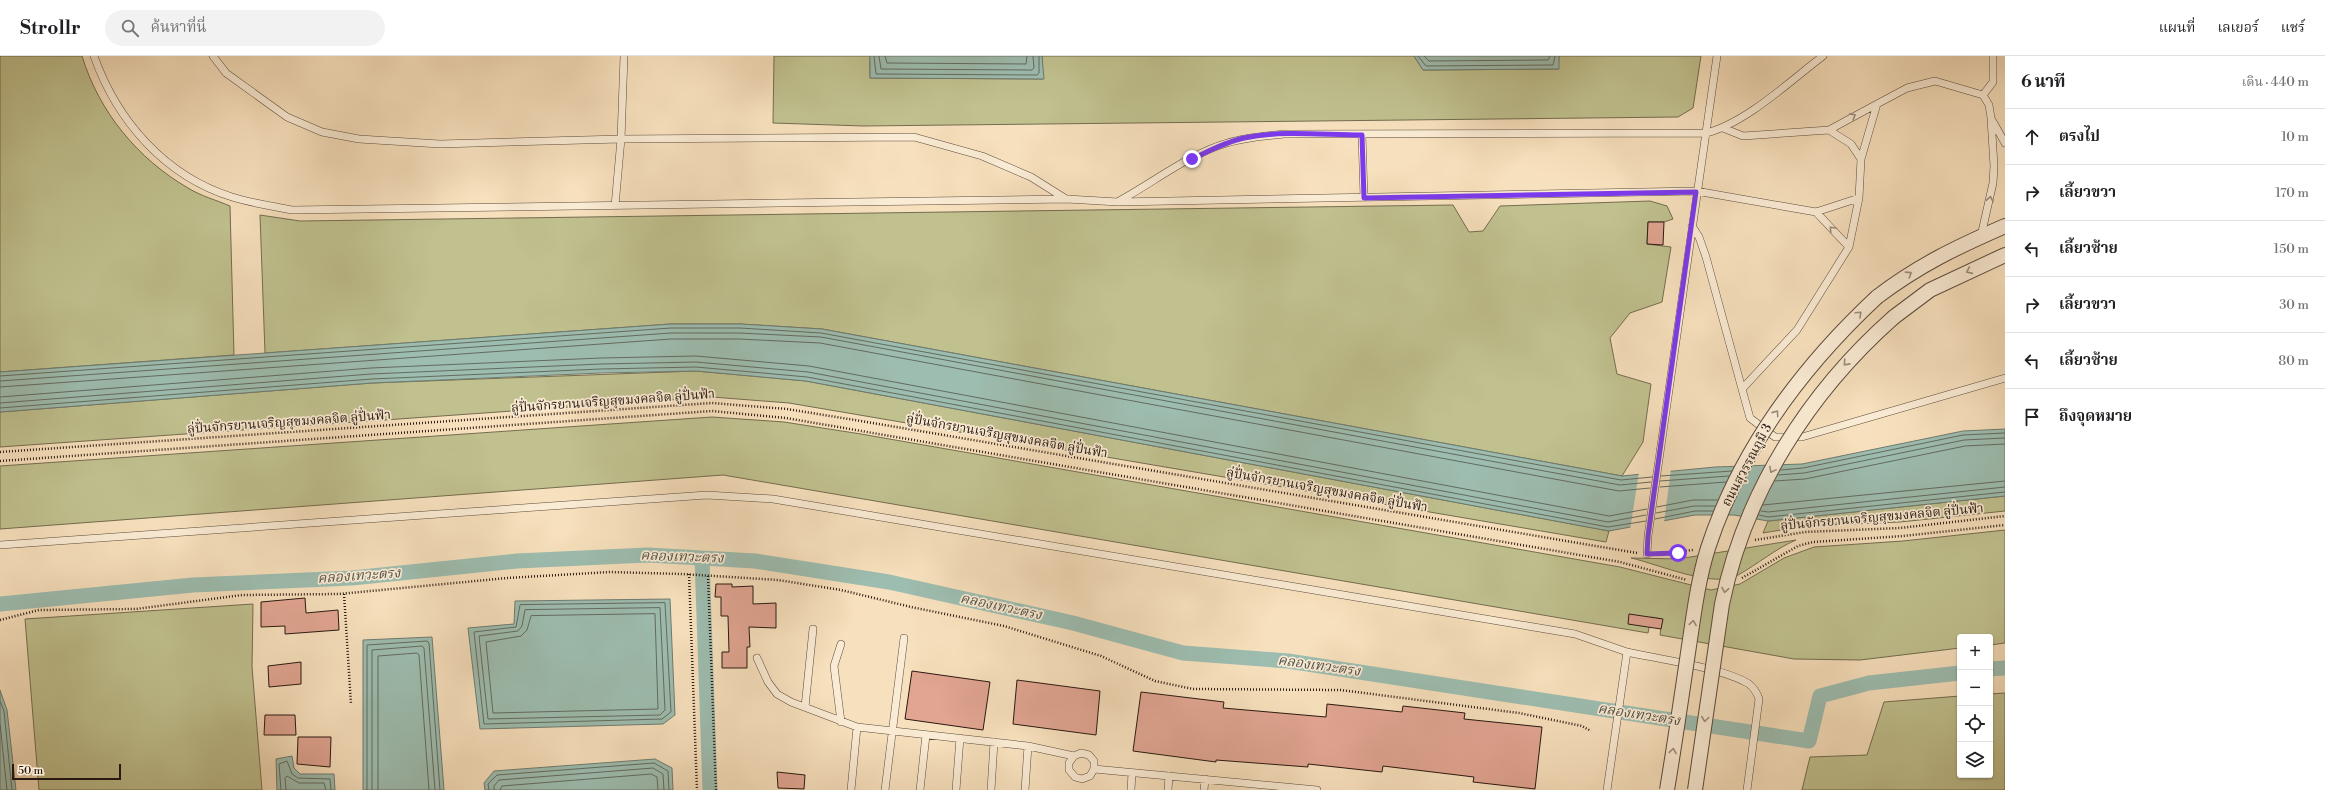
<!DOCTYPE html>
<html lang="th">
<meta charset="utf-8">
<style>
body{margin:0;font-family:"Libre Bodoni","Noto Serif Thai",serif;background:#f2f2f2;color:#202124}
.controls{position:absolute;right:12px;bottom:12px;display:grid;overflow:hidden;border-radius:4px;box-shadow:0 1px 3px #0004}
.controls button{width:36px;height:36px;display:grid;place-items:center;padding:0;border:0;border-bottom:1px solid #e0e0e0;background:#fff;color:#202124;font:20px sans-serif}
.scale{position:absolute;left:12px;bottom:10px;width:109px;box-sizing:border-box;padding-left:4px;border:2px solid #291911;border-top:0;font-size:11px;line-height:14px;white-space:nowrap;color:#291911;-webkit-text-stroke:3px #faebd4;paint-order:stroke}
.stop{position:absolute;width:12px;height:12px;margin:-9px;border:3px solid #7c3aed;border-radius:50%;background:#fff}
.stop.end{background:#7c3aed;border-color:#fff;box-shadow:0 1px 4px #0008}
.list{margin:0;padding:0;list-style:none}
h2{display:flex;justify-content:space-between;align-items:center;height:52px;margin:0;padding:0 16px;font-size:17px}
h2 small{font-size:13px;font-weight:400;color:#757577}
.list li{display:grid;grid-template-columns:26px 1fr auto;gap:12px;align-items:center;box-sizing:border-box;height:56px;padding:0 16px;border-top:1px solid #e0e0e0}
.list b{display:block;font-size:15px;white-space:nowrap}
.list em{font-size:13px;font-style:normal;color:#757577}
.icon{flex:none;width:22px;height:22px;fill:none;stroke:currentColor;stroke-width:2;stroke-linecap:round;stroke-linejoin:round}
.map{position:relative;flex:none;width:2005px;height:734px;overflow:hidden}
header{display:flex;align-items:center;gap:24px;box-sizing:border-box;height:56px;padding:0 20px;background:#fff;border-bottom:1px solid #e0e0e0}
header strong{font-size:19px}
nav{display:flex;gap:22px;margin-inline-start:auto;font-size:14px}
.search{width:280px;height:36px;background:#f2f2f2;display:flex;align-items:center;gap:10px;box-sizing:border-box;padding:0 14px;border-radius:22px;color:#757577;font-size:15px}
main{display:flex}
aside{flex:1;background:#fff}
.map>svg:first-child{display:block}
</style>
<header>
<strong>Strollr</strong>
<div class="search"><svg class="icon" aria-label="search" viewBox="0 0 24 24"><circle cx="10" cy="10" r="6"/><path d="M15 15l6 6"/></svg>ค้นหาที่นี่</div>
<nav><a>แผนที่</a><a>เลเยอร์</a><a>แชร์</a></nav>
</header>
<main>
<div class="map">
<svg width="2005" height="734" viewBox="0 0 2005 734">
<rect width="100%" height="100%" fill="#f7e0bd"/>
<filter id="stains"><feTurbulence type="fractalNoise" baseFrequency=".005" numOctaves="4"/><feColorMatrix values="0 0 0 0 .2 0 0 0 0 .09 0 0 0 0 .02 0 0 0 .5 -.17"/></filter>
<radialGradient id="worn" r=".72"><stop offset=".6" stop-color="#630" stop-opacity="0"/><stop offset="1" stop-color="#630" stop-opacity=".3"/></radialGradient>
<!-- green -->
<path fill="#c0c18f" stroke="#746d50" d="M0 0H82C99 56 138 103 188 132 201 140 216 144 230 150L234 299 0 316Z
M774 0H870V22L1043 23 1042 0H1414L1423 14 1558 13 1559 0H1701L1693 52 1678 61 863 70 773 67Z
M1650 145 1667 150 1673 163 1664 166H1648L1647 188 1671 191 1662 246 1630 257 1610 282 1617 318 1651 328 1643 386 1622 420 822 273 740 268H671L265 297 260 159 300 165 1453 149 1469 176 1483 175 1500 150Z
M696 315 806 325 1609 475 1606 486 789 347 712 341 0 391V356L372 327Z
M712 361 784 366 861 378 1620 511 1711 534 1740 528 1784 502 1814 491 1903 485 2005 474V587L1990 589V581H1960V592L1860 604 1794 603 1660 579 1662 563 1651 561 1648 577 723 419 0 473V410Z
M2005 440V455L1900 466 1805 470 1763 477 1768 465Z
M1796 484C1775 493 1758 508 1738 519 1714 533 1658 508 1631 502L1678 503Z
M253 548 252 611 262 734H39L25 563Z
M2005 637V734H1802L1810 701 1867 699 1884 646 1960 640V719H1990V638Z"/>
<!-- water -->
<path fill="#9dbdb0" stroke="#6f7b70" d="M870 0H1042L1044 23 870 22Z
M1414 0H1559V13L1423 14Z
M671 268H740L822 273 1622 420 1715 411 1802 408 1963 375 2005 373V440L1768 465 1734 459H1695L1609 475 806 325 696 315 601 317 372 327 0 356V316Z
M670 543 675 659 663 668 480 673 468 572 514 568 515 545Z
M432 581 444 734H363V584Z
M0 634 7 654 16 734H0Z
M292 700 294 712 300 718H334L335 734H277L276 703Z
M655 703 672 712 673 734H485L484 727 494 715Z"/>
<!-- pier -->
<path fill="#f7e0bd" d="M1671 413 1664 467 1630 474 1639 416Z"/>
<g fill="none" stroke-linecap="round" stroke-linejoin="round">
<!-- shore -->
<path stroke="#636b60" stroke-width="1" d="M874 0 876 18 1037 19 1039 17V0
M879 0 881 13 1032 14 1034 12 1033 0
M885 0 887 7 1026 8 1027 0
M1418 0 1426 10 1553 9 1555 0
M1424 0 1429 5 1548 4 1550 0
M0 320 671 272H740L821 277 1621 424 1652 421
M0 325 671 277H739L821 281 1620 429 1651 426
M0 331 671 283H739L820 287 1619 435 1650 432
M0 341 371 312 601 302 696 300 809 310 1609 460 1647 453
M0 347 371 318 601 308 696 306 808 316 1608 466 1646 459
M0 352 372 323 601 313 696 311 807 321 1608 471 1646 465
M1781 414 1803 412 1963 379 2005 377
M1778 419 1804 417 1964 384 2005 382
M1661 420 1732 415
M1660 425 1729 420
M1775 425 1805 423 1965 390 2005 388
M1660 431 1726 426
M1763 449 2005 425
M1657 451 1693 444H1718
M1761 455 1768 456 2005 431
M1656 457 1694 450H1715
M1759 459 1768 461 2005 436
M1655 463 1695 455H1713
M665 547 671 656 662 663 484 668 474 576 516 571 520 549Z
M660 552 665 654 660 659 488 663 479 580 518 575 522 570 525 554Z
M655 558 658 653 493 657 486 586 521 580 527 574 531 560Z
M0 645 4 655 12 734
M0 668 7 734
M281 734 279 708 287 705 292 718 298 722 330 723 331 734
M286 734 285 722 287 720 299 727H324L326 734
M367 734V589L427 585 429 587 440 734
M372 734V594L422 590 424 592 435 734
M378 734V600L417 597 419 599 429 734
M489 734 488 728 497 719 654 707 668 715 669 734
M494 734V730L499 724 653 712 663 718 664 734
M500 734 502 730 651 718 657 721 658 734"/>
<!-- canal -->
<path stroke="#9dbdb0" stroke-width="15" d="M702 502 710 734
M0 548 193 529 352 522 517 505 648 499 755 505 889 526 1073 567 1183 597 1288 605 1809 685 1820 640 1869 627 1960 617
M1990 613 2005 612"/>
</g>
<!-- building -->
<path fill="#e1a592" stroke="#291911" d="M1648 166H1664L1663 189 1647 188Z
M716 528H732V531L753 530V548L776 547V572L749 571 750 591H747V612H722V596H729L728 560H721V541H715Z
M305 542 306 557 338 554 339 574 285 578V570L261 571V546Z
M1629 558 1663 563 1661 573 1628 568Z
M301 606V628L269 631 268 610Z
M912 615 990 626 983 674 905 663Z
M1017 624 1100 635 1096 679 1013 668Z
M1141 636 1224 646 1223 652 1326 661 1327 648 1402 656 1403 650 1465 657 1464 663 1542 671 1535 733 1473 726 1474 721 1383 710 1382 716 1308 708V711L1216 704V706L1133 695Z
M265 659H295L296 679H264Z
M298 681H331L330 711 297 708Z
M777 716 805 719 804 733 778 732Z"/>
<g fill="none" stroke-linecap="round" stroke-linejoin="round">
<!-- lane casing -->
<g stroke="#5c4b3c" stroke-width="8">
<path id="lane" d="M94 0C117 65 165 120 232 141 251 147 272 150 292 154L1067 143 1118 146 1696 135 1816 156 1859 142
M213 0 226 17 287 61 322 76 359 83 440 88 621 83 914 81 982 100 1031 121 1066 143
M1983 39 1993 26V0
M1992 64 2005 87
M1723 72 1743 80 1829 74 1877 48
M1829 74 1851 88 1861 103
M1362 79 1364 141
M1119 145C1154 126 1189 98 1227 87 1246 81 1265 80 1284 78L1706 77C1746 67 1790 25 1823 0
M615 150 621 83 624 0
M1816 156 1849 191
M1692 170 1699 181 1706 201 1742 333
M1981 180 1993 127 1994 110 1991 62 1989 49 1983 39 1935 25 1907 32 1877 48 1861 103 1859 142 1849 191 1797 274 1742 333 1750 362 1775 381H1802L2005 322
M0 489 707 439 773 443 1575 578 1627 596 1607 734
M1647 498 1648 480 1717 0
M841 588 834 610 841 666
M1627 596C1658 603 1724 612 1749 628 1754 632 1757 637 1759 643L1747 734
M757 602 768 626 777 638 791 646 857 671 1028 690 1074 700 1081 697 1089 699 1094 705V713L1090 720 1082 723 1075 721 1069 714V707L1074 700
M805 651 813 573
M1094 713 1317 734
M851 734 857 671
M885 734 904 582
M920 734 926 679
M956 734 960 682
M991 734 994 686
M1025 734 1028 690
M1131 734 1132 717
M1168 734 1169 720
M1204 734 1205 723"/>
</g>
<!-- street casing -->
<g stroke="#5c4b3c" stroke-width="16">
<path id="street" d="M1877 241C1919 209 1957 191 2005 170
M1894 261 1930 234 2005 199"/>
</g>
<!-- path -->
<path stroke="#291911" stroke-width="2.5" stroke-dasharray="1 2" stroke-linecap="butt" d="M0 396 712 347 787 353 861 365 1637 497
M0 405 712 355 786 362 1620 506 1687 524
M1755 484 1805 476 1900 472 2005 460
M1656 498 1693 494
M689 518 697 734
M708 520 716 734
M1742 522 1798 490 1813 486 1903 480 2005 469
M344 538 351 648
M0 564 39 554 136 553 242 539 339 538 507 522 610 516 682 518 778 524 841 534 911 551 1004 570 1101 600 1155 625 1193 633 1341 634 1519 657 1582 670 1591 675"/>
<!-- lane -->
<use href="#lane" stroke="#faebd4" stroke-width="7"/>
<!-- street -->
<use href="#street" stroke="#faebd4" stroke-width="14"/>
<!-- street-bridge casing -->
<g stroke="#5c4b3c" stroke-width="16" stroke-linecap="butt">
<path id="street-bridge" d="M1667 734C1675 686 1682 638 1689 590 1694 557 1698 524 1708 492 1740 394 1803 310 1877 241
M1695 734 1722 548C1745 436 1809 336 1894 261"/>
</g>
<!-- street-bridge -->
<use href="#street-bridge" stroke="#faebd4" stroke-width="14"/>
</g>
<!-- one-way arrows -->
<defs><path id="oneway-chevron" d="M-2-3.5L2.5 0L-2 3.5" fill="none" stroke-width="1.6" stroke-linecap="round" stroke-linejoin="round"/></defs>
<g stroke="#9c8c7c">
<use href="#oneway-chevron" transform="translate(1853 60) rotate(-31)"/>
<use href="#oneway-chevron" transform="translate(1990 143) rotate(-79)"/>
<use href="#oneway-chevron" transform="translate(1832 173) rotate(-133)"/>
<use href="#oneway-chevron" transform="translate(1969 215) rotate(156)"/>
<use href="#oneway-chevron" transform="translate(1909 218) rotate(-33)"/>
<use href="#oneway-chevron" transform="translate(1859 258) rotate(-43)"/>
<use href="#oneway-chevron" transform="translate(1846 307) rotate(132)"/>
<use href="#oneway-chevron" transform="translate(1776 357) rotate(-55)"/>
<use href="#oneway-chevron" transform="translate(1772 414) rotate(118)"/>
<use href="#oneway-chevron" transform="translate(1725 534) rotate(101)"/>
<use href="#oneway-chevron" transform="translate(1693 567) rotate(-81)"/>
<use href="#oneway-chevron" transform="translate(1705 663) rotate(98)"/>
<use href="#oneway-chevron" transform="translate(1673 695) rotate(-81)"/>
</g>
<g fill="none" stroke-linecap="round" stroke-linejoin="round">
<!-- route -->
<path stroke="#7c3aed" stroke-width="5" d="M1192 103C1209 95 1225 86 1244 82 1282 74 1323 79 1362 79L1364 142 1696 136 1648 480 1647 498 1678 497"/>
</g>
<g text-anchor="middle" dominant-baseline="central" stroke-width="3.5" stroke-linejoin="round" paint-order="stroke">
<!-- street labels -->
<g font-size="13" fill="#291911" stroke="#faebd4">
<text transform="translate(613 345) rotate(-4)">ลู่ปั่นจักรยานเจริญสุขมงคลจิต ลู่ปั่นฟ้า</text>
<text transform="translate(289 366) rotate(-4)">ลู่ปั่นจักรยานเจริญสุขมงคลจิต ลู่ปั่นฟ้า</text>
<text transform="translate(1007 380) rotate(10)">ลู่ปั่นจักรยานเจริญสุขมงคลจิต ลู่ปั่นฟ้า</text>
<text transform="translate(1747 409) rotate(-62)">ถนนสุวรรณภูมิ 3</text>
<text transform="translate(1327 434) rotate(10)">ลู่ปั่นจักรยานเจริญสุขมงคลจิต ลู่ปั่นฟ้า</text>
<text transform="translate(1882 461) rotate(-5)">ลู่ปั่นจักรยานเจริญสุขมงคลจิต ลู่ปั่นฟ้า</text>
</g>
<!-- water labels -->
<g font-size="14" font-style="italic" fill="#525249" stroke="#faebd4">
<text transform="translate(682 501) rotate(2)">คลองเทวะตรง</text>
<text transform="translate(359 520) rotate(-4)">คลองเทวะตรง</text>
<text transform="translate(1001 551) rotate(12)">คลองเทวะตรง</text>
<text transform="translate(1319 610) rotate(8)">คลองเทวะตรง</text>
<text transform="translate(1639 659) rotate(9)">คลองเทวะตรง</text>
</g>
</g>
<rect width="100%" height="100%" filter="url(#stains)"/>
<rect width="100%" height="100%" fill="url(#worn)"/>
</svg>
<div class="controls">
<button>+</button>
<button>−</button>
<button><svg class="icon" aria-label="locate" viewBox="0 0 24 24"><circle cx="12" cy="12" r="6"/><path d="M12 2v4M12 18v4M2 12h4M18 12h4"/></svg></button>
<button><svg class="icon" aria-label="layers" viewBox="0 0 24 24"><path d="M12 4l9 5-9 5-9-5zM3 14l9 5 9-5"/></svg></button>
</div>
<div class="scale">50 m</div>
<div class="stop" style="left:1678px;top:497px"></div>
<div class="stop end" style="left:1192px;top:103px"></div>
</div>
<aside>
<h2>6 นาที<small>เดิน · 440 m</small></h2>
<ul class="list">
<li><svg class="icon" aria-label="ahead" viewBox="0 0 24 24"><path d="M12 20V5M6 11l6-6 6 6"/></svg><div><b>ตรงไป</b></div><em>10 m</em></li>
<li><svg class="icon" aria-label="right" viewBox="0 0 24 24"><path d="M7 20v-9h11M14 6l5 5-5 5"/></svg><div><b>เลี้ยวขวา</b></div><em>170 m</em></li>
<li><svg class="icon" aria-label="left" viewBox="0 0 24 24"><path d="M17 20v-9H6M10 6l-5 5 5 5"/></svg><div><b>เลี้ยวซ้าย</b></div><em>150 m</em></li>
<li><svg class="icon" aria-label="right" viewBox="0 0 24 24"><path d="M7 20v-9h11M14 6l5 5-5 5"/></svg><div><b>เลี้ยวขวา</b></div><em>30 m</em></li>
<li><svg class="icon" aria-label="left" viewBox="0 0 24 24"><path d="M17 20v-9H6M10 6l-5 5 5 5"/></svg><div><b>เลี้ยวซ้าย</b></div><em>80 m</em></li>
<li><svg class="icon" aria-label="arrive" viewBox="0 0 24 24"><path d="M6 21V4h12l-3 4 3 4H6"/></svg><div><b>ถึงจุดหมาย</b></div></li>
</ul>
</aside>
</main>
